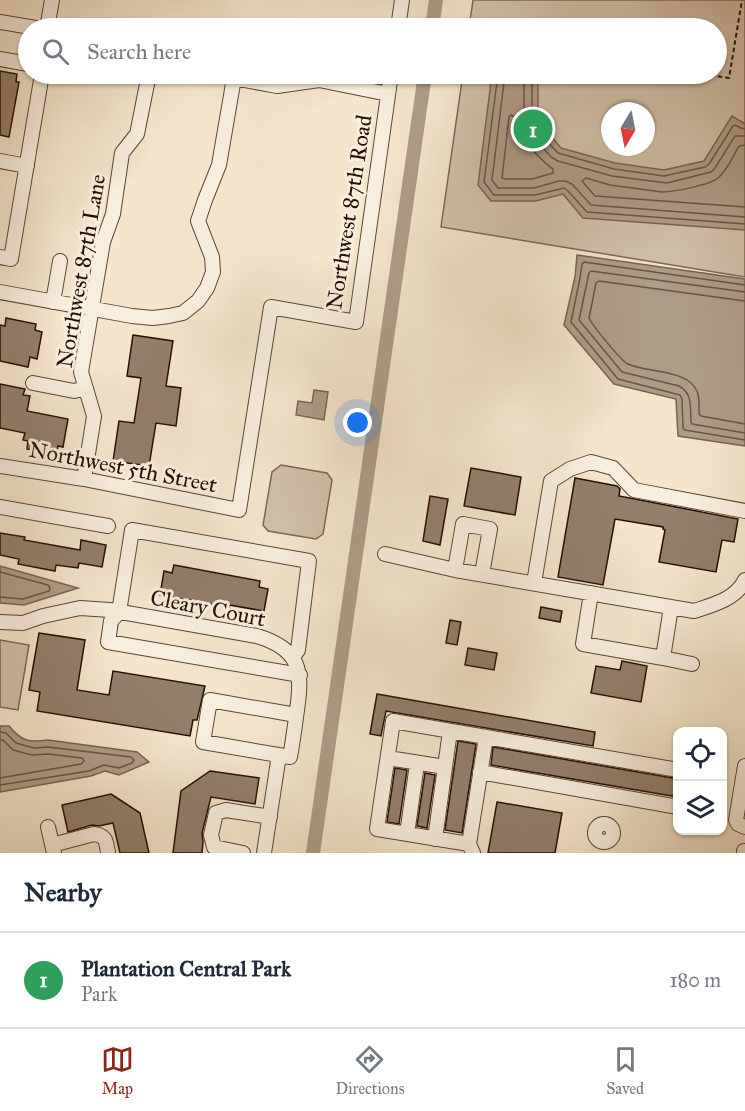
<!DOCTYPE html>
<style>
body{margin:0;font-family:"IM FELL Great Primer",serif;background:#f2f2f3;color:#1f2937}
.controls{position:absolute;right:18px;bottom:18px;display:grid;overflow:hidden;border-radius:12px;box-shadow:0 2px 4px #0004}
.controls button{width:54px;height:54px;display:grid;place-items:center;padding:0;border:0;border-bottom:2px solid #e0e1e3;background:#fff;color:#1f2937;font:30px sans-serif}
.compass{position:absolute;left:601px;top:102px;width:54px;height:54px;border-radius:50%;background:#fff;box-shadow:0 2px 4px #0004;rotate:190deg}
.you{position:absolute;left:358px;top:423px;width:21px;height:21px;margin:-15px;border:4px solid #fff;border-radius:50%;background:#1a73e8;box-shadow:0 0 0 9px #1a73e833}
.badge{display:grid;place-items:center;width:39px;height:39px;border-radius:50%;background:#8f2418;color:#fff;font-size:20px;font-weight:700}
.pin{position:absolute;translate:-50% -50%;border:3px solid #fff;box-shadow:0 2px 6px #0006}
.list{margin:0;padding:0;list-style:none}
h2{display:flex;justify-content:space-between;align-items:center;height:78px;margin:0;padding:0 24px;font-size:26px}
h2 small{font-size:20px;font-weight:400;color:#747a83}
.list li{display:grid;grid-template-columns:39px 1fr auto;gap:18px;align-items:center;box-sizing:border-box;height:96px;padding:0 24px;border-top:2px solid #e0e1e3}
.list b{display:block;font-size:22px;white-space:nowrap}
.list p{margin:0;font-size:20px;white-space:nowrap;color:#747a83}
.list em{font-size:20px;font-style:normal;color:#747a83}
.icon{flex:none;width:33px;height:33px;fill:none;stroke:currentColor;stroke-width:2;stroke-linecap:round;stroke-linejoin:round}
.map{position:relative;flex:none;width:745px;height:853px;overflow:hidden}
.search{position:absolute;background:#fff;box-shadow:0 2px 4px #0004;left:18px;right:18px;top:18px;height:66px;display:flex;align-items:center;gap:15px;box-sizing:border-box;padding:0 21px;border-radius:33px;color:#747a83;font-size:22px}
.sheet{height:174px;background:#fff}
nav{display:flex;justify-content:space-around;align-items:center;box-sizing:border-box;height:84px;border-top:2px solid #e0e1e3;background:#fff;font-size:16px;color:#747a83}
nav a{display:grid;justify-items:center;gap:3px}
nav .on{color:#8f2418}
.map>svg:first-child{display:block}
</style>
<div class="map">
<svg width="745" height="853" viewBox="0 0 745 853">
<rect width="100%" height="100%" fill="#f4e5cb"/>
<filter id="stains"><feTurbulence type="fractalNoise" baseFrequency=".00333" numOctaves="4"/><feColorMatrix values="0 0 0 0 .2 0 0 0 0 .09 0 0 0 0 .02 0 0 0 .5 -.17"/></filter>
<radialGradient id="worn" r=".72"><stop offset=".6" stop-color="#630" stop-opacity="0"/><stop offset="1" stop-color="#630" stop-opacity=".3"/></radialGradient>
<!-- green -->
<path fill="#d1c0a8" stroke="#7d6754" stroke-width="1.5" fill-rule="evenodd" d="M473 0H745V277L441 227 463 74H716V28H469ZM610 111H646V147H610Z
M281 465 327 473 332 480 323 534 316 539 268 531 263 525 272 472Z
M0 640 29 645 18 710 0 707Z"/>
<!-- water -->
<path fill="#af9c86" stroke="#796350" stroke-width="1.5" d="M492 74H538V121L561 148 615 163 664 170 704 161 732 116 745 124V230L583 218 563 194 536 201H491L478 185Z
M577 255 745 279V446L678 436 676 399 614 384 564 325 575 277Z
M314 390 328 392 324 420 296 415 298 401 312 403Z
M0 566 78 588 24 605 0 603Z
M0 726H9C21 741 29 743 48 740L137 752 149 762 119 775 105 771 91 776 0 792Z"/>
<g fill="none" stroke-linecap="round" stroke-linejoin="round">
<!-- shore -->
<path stroke="#6c5543" stroke-width="1.5" d="M498 74 484 182 494 195H535L564 188 568 191 587 212 745 224
M505 74 492 180 498 188H534L559 181H565L572 184 591 205 745 217
M524 74V121L525 127 551 157 558 161 612 176 667 183 711 172 715 168 735 136H745
M532 74V121L533 126 558 153 614 169 664 176 705 167 709 164 733 126 735 125 741 128 745 129
M511 115 515 117C515 122 515 127 518 132 523 141 544 163 553 169V173L532 179H505L502 178 509 117Z
M745 145 739 146C733 156 727 171 718 178 710 185 673 192 662 192L610 185 586 178 582 181 595 196 745 207
M745 285 584 262 582 264 580 278 571 322 618 379 680 395 682 399 683 428 685 430 745 440
M745 292 591 271 589 273 579 320 622 372 679 386C693 393 690 408 691 422L692 424 745 433
M745 301 599 281 596 283 589 318C593 326 621 361 628 364 647 373 687 369 697 391 700 398 699 406 699 414L701 416 745 424
M0 572 48 585 50 588 49 591 23 599 0 597
M0 732 6 733 16 743 34 748 48 747 131 757 134 760 132 763 119 768 104 765 89 771 0 785
M0 740H3L13 750 32 755 48 754 82 758 84 761 81 764 0 778"/>
<!-- canal -->
<path stroke="#af9c86" stroke-width="14" d="M432 28 436 0
M313 853 425 74"/>
</g>
<!-- building -->
<path fill="#937e6a" stroke="#290e00" stroke-width="1.5" d="M0 71 17 74 16 82H19L9 137 0 135Z
M6 318 36 324 35 330 42 332 37 359 30 357 28 367 0 361V325L5 326Z
M133 335 173 341 166 386 181 388 176 426 156 423 149 466 113 461 119 421 134 423 141 378 127 376Z
M0 384 25 389 23 395 30 396 27 411 68 419 63 447 58 446 56 455 27 449 28 441 23 440 25 433 0 428Z
M471 468 521 477 515 515 464 506Z
M575 478 617 486 620 489 619 496 738 519 734 542 722 540 716 572 659 562 665 530 663 529V527L615 519 603 585 558 577Z
M430 496 448 499 440 545 423 541Z
M0 533 25 537 24 540 80 550 81 540 106 545 102 567 79 563 78 568 56 565 55 571 18 564 19 559 0 555Z
M174 565 260 581 259 587 268 589 264 611 229 605V607L160 595 164 571 172 573Z
M541 607 562 611 560 622 539 618Z
M450 620 461 622 457 645 446 643Z
M39 633 85 640 77 690 109 695 113 671 205 686 197 720H193L190 736 37 711 40 692 29 690Z
M468 648 497 653 494 670 465 665Z
M622 661 647 666 641 702 591 693 596 666 620 670Z
M377 694 595 732 593 746 386 711 381 736 370 734Z
M458 741 476 744 462 833 445 830Z
M493 747 678 779V797L491 765Z
M395 768 407 770 399 824 387 822Z
M210 771 259 778 255 804 211 797 202 833 203 842 202 853H173L181 791Z
M425 773 435 775 427 828 417 826Z
M111 794 140 813 149 853H120L113 823 99 826 92 825 68 832 62 805Z
M497 802 562 813 555 853H488Z"/>
<g fill="none" stroke-linecap="round" stroke-linejoin="round">
<!-- minor casing -->
<g stroke="#5c4433" stroke-width="16">
<path id="minor" d="M0 22 36 28
M47 28 52 0
M398 28 402 0
M0 59 28 64
M212 74 277 86 319 80 388 94
M0 161 27 166
M0 257 11 259 42 74
M0 292 132 316 153 318 169 316 183 313 198 301 207 288 213 272 212 257 198 221 205 200 219 165 234 78
M53 302 60 261
M33 383 74 391 86 388
M0 466 84 479 239 510 271 307 356 322 391 74
M84 479 94 416 81 372 103 242 113 214 122 153 137 134 149 74
M0 507 108 526
M385 554 455 570 694 611C713 605 736 599 745 580
M455 570 463 524 490 529 482 574
M534 583 551 481 570 469 591 462 613 468 634 490 745 511
M591 593 583 644 663 658
M671 607 663 658 692 664
M0 622 23 623 43 616 80 608 110 610 257 636C300 649 303 670 297 710 295 725 293 741 290 757L203 742 210 700 296 715
M293 657 298 650 309 561 132 530 119 612 111 621 108 642 300 675
M388 758 445 767
M745 766 736 820 738 824 745 827
M480 772 678 807
M595 833a9 9 0 1 1 18 0a9 9 0 1 1-18 0Z
M48 827 54 853
M407 834 417 764
M435 839 450 731
M469 844 377 829 393 721 486 737
M52 845 94 834C107 836 106 842 108 853
M243 853 214 847 211 835 216 813 226 810 270 817
M264 853 279 755
M473 853 469 844 486 737 678 770
M744 853V851"/>
</g>
<!-- path -->
<path stroke="#290e00" stroke-width="2" stroke-dasharray="4.5 3" stroke-linecap="butt" d="M703 74 729 78 742 0"/>
<!-- minor -->
<use href="#minor" stroke="#f8eedd" stroke-width="14"/>
</g>
<g text-anchor="middle" dominant-baseline="central" stroke-width="6" stroke-linejoin="round" paint-order="stroke">
<!-- street labels -->
<g font-size="22" fill="#290e00" stroke="#f8eedd">
<text transform="translate(349 212) rotate(-81)">Northwest 87th Road</text>
<text transform="translate(81 271) rotate(-80)">Northwest 87th Lane</text>
<text transform="translate(123 467) rotate(11)">Northwest 5th Street</text>
<text transform="translate(208 608) rotate(11)">Cleary Court</text>
</g>
</g>
<rect width="100%" height="100%" filter="url(#stains)"/>
<rect width="100%" height="100%" fill="url(#worn)"/>
</svg>
<div class="controls">
<button><svg class="icon" aria-label="locate" viewBox="0 0 24 24"><circle cx="12" cy="12" r="6"/><path d="M12 2v4M12 18v4M2 12h4M18 12h4"/></svg></button>
<button><svg class="icon" aria-label="layers" viewBox="0 0 24 24"><path d="M12 4l9 5-9 5-9-5zM3 14l9 5 9-5"/></svg></button>
</div>
<svg class="compass" viewBox="-18 -18 36 36"><path d="M0-13l5 13h-10z" fill="#e53935"/><path d="M0 13l5-13h-10z" fill="#747a83"/></svg>
<div class="you"></div>
<div class="pin badge" style="left:533px;top:129px;background:#2e9e5b">1</div>
<div class="search"><svg class="icon" aria-label="search" viewBox="0 0 24 24"><circle cx="10" cy="10" r="6"/><path d="M15 15l6 6"/></svg>Search here</div>
</div>
<section class="sheet">
<h2>Nearby<small></small></h2>
<ul class="list">
<li><span class="badge" style="background:#2e9e5b">1</span><div><b>Plantation Central Park</b><p>Park</p></div><em>180 m</em></li>
</ul>
</section>
<nav>
<a class="on"><svg class="icon" aria-label="map" viewBox="0 0 24 24"><path d="M3 6l6-2 6 2 6-2v14l-6 2-6-2-6 2zM9 4v14M15 6v14"/></svg>Map</a>
<a><svg class="icon" aria-label="directions" viewBox="0 0 24 24"><path d="M12 3l9 9-9 9-9-9zM9 14v-3h6M13 9l2 2-2 2"/></svg>Directions</a>
<a><svg class="icon" aria-label="saved" viewBox="0 0 24 24"><path d="M7 4h10v16l-5-4-5 4z"/></svg>Saved</a>
</nav>
